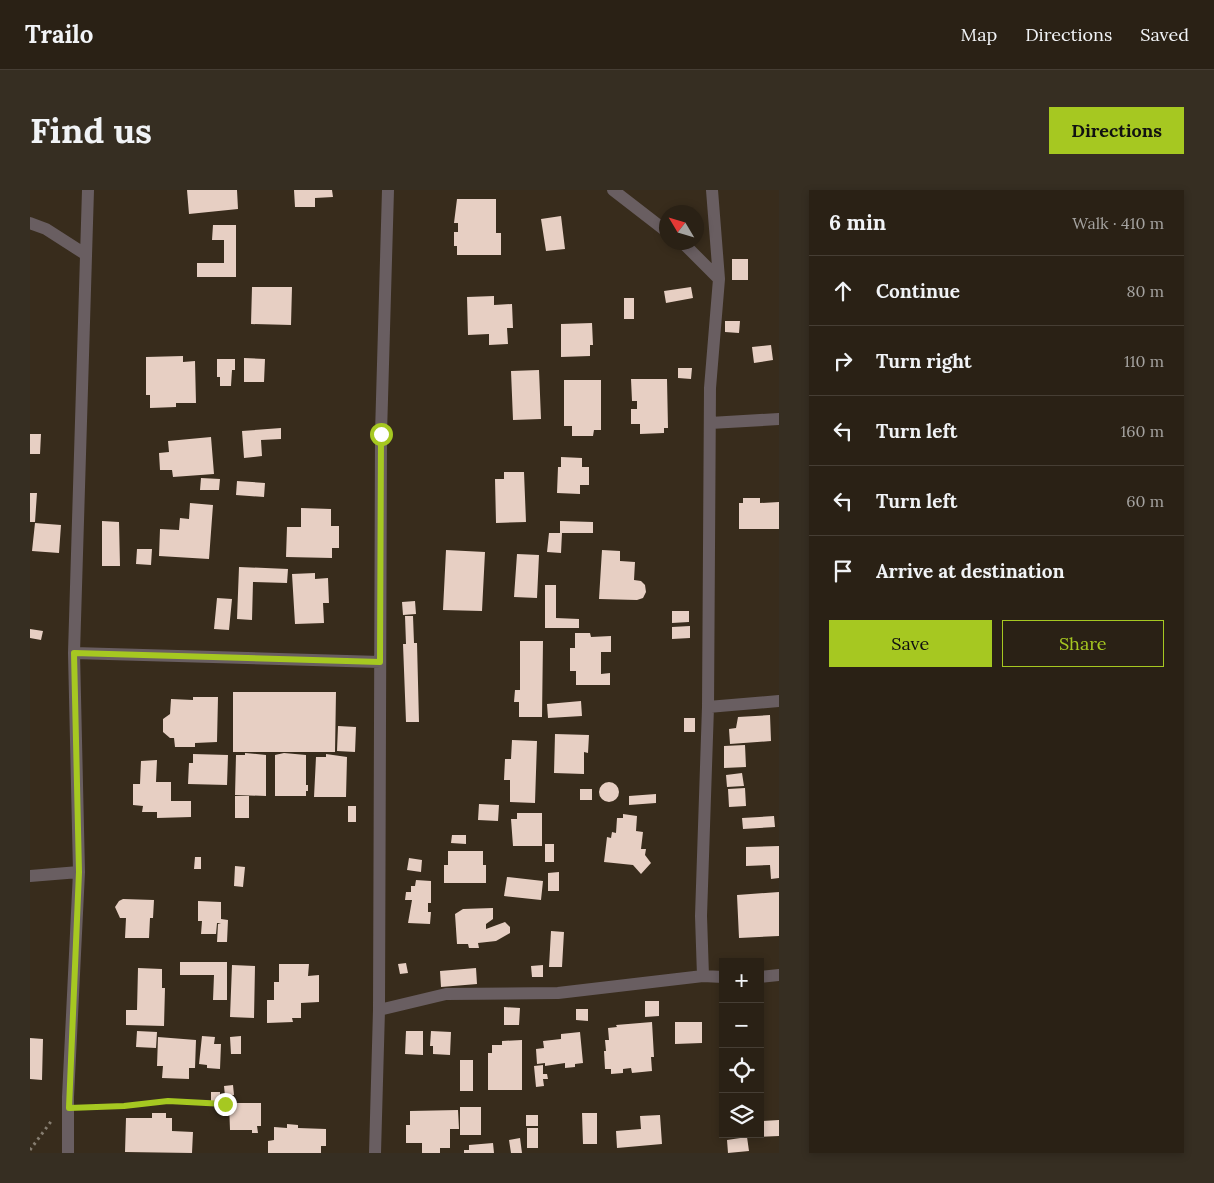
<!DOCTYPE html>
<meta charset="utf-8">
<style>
body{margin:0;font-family:Lora,serif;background:#362e22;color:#f1f3f6}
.controls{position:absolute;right:15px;bottom:15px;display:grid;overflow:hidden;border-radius:0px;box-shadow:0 2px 8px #0003}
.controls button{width:45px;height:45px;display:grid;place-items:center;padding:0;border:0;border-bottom:1px solid #463e34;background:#2a2115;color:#f1f3f6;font:25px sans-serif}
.compass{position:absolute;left:629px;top:15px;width:45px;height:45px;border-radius:50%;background:#2a2115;box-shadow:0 2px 8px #0003;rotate:308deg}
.stop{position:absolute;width:15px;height:15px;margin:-11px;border:4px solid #a6c821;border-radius:50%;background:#fff}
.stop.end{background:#a6c821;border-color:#fff;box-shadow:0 1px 5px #0008}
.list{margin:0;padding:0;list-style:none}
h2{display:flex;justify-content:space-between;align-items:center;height:65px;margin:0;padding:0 20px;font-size:21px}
h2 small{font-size:16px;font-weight:400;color:#a5a3a0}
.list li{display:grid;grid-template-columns:32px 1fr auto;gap:15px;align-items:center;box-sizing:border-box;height:70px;padding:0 20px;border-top:1px solid #463e34}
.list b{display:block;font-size:19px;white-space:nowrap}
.list em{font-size:16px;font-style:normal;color:#a5a3a0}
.actions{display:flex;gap:10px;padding:15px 20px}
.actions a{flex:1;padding:11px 0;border:1px solid #a6c821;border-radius:0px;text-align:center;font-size:18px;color:#a6c821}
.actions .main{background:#a6c821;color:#111}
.icon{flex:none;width:28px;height:28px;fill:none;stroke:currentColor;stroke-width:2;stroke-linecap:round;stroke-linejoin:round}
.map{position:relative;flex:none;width:749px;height:963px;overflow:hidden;border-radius:0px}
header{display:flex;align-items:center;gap:30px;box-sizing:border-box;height:70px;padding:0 25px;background:#2a2115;border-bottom:1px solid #463e34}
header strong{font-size:24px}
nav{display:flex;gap:28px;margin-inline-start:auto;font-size:18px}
.intro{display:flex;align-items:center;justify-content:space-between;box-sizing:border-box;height:120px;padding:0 30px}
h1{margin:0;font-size:35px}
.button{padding:12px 22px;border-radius:0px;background:#a6c821;color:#111;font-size:18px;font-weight:700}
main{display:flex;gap:30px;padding:0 30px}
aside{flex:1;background:#2a2115;border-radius:0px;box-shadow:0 2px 8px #0003}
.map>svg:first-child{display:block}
</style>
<header>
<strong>Trailo</strong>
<nav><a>Map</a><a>Directions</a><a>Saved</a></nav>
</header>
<div class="intro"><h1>Find us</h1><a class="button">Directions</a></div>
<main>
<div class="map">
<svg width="749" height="963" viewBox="0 0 749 963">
<rect width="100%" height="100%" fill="#382c1c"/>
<!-- building -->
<path fill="#e7cfc3" d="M157 0H207L208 19 159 24Z
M264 0H302L303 7 285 8V17H265Z
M427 9H466V43H471V65H427V56H424V42H428V33H424Z
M531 26 535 59 516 61 511 29Z
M183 35H206V87H167V73H194V50H182Z
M702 69H718V90H702Z
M222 97H262L261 135 221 134Z
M661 97 663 108 636 113 634 101Z
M464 106V115L482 114 483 138H477L478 154 459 155V144L438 145 437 107Z
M594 108H604V129H594Z
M695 131H710L709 143 695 142Z
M562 133 563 155H560V166L531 167V134Z
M741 155 743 170 724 173 722 157Z
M153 166V172L165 171 166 213H146V217L120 218V205H116V167Z
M214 168 235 169 234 192H214Z
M187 169H205V180H202L201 196H190V187H187Z
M648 178H662L661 189 648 188Z
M509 180 511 229 483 230 481 181Z
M601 189H637L638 238H634V243L610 244V234H601V219H607V211H602Z
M534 190H571V240H564L563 246H542V236H534Z
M251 238V249L231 250 232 266 214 268 212 241Z
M0 244H11L10 264H0Z
M181 247 184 284 143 287 142 280H130L129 263 139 262 138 251Z
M531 267 552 268V277H559V295H550V304L527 303 528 277H531Z
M474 282H494L496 332 466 333 465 289H474Z
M171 288 190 289 189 300H170Z
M207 291 235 293 234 307 206 305Z
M0 303H7L5 332H0Z
M713 308H730V313L749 312V339H709V313H713Z
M160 313 183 315 179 369 129 366 130 339 149 340 150 328 159 329Z
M271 318 301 319V336H309V358H302V368L256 367 257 337H271Z
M72 331 89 332 90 376H72Z
M530 331 563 332V343H532L531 363 517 362 519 343H530Z
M5 333 31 335 29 363 2 361Z
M107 359H122L121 375 106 374Z
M416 360 455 362 452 421 413 420Z
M572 360 590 361V371L605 372 604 390 611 391 615 395 616 402 613 408 607 410 569 409Z
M487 364 509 365 507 408 484 407Z
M209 377 258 379 257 393 223 392 222 430 207 429Z
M285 383V389L298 388 299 413H293L294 433 265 434 262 384Z
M515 395H526V428L549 429V438H515Z
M187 408 202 409 199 440 184 439Z
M385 411 386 424 373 425 372 412Z
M642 421H659V432L642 433Z
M375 426H383L384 453H387L389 532H376L373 454H376Z
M660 436V448L642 449V437Z
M0 439 13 441 11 450 0 448Z
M545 443H560L561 447 581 446V462H571V484L580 483V495H546V481H540V458H545Z
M490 451H513L512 527H489V512H484L485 500H490Z
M203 502H306L305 562H203Z
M163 507H188L187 552 165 553V557H145L144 548H140L133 542V529L140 524 141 509 163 510Z
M551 511 552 526 518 528 517 514Z
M740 525 741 551 700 554 699 539 706 538 708 527Z
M654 528H665V542H654Z
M308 536 326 537 325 562 307 561Z
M525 544 559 545 558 563 554 562V584L524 583Z
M482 550 507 551 505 613 480 612V590H474L475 569H481Z
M715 555 716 577 694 578V556Z
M215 563 236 565V606L205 605 206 565H215Z
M254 563 276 565V595H278V601H276V606H245V565Z
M163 564 198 565 197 595 158 594 159 573H163Z
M296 564 317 567 316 607H284L286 567H296Z
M127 570 126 592H141V611H161V627L127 628V622H112L113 616 103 615V594H110L111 571Z
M712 583 714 596 697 597 696 585Z
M569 602a10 10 0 1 1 20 0a10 10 0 1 1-20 0Z
M715 598 716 616 699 617 698 599Z
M550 599H562V610H550Z
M626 604V613L599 615V606Z
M205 606H219V628H205Z
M449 614 469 615 468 631 448 630Z
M318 616H326V632H318Z
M487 623H512V656H483L481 629H487Z
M593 624 607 626 606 641 613 642 611 659H616L615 665 621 673 611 684 603 675 574 672 577 647 581 648 582 642 586 643 587 628H593Z
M744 626 745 637 713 639 712 628Z
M422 645H436V654L421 653Z
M515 654H524V672H515Z
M749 656V688L741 689 740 675 716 676V657Z
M418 661H453V675H456V693H414V675H418Z
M165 667H171V679H164Z
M379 668 392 670 391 682 377 680Z
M205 676 215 677 213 697 204 696Z
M529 682V701H518V683Z
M477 687 513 691 511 710 474 706Z
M386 690 401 691V713H398V722H401L400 734 378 733 382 710H375L376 702H381V696H385Z
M749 702V746L709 748 707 705Z
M93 709 124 710 123 728H120L119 748H95L96 728H90L85 717 89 711Z
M168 711 191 712V729L198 730 197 752H187L188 734 191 733H187L186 744H171L172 731H168Z
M463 718V729L456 734V739L475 732 480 737V743L466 751 448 753 449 758H439L438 754H427L425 724 433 719Z
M521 741 534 742 532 777H519Z
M150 772H197V810H183L184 785H150Z
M376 773 378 783 370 784 368 774Z
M249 774H279L278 786 289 785V812L271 813V828H262L263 832 237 833V810H244V792H249Z
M202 775 225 776 224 828 200 827Z
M513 775V787H502L501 776Z
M108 778 132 779V798H135L134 836 96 835V820H107Z
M446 778 447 794 411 797 410 781Z
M615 811H629V826L615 827Z
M474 817 490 818 489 835H474Z
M546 819H558V831L546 830Z
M622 832 624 867H621L622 881 602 883 601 878 593 879V883L581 884V879H575L574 861H576L575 850H579L578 838 587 837 586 835Z
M645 832H672V853L645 854Z
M107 841 127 842 126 858 106 857Z
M376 841H393V865L375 864Z
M401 841 421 842 420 865 403 864V856H400Z
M550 842 553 873 545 874V877L535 878V873L515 876V873L507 874 506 859 514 858 513 851 531 849V844Z
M172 846 185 847 184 854H191L190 879 177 878V875L169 874Z
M211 846V864H201L200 847Z
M128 847 166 850 165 878H159V889L132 888 133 876H127Z
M0 848 13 849 12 890 0 889Z
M492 850V900H458V863H462V855H472V851Z
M430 870H443V901H430Z
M513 875V884H517L518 889H513L514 896 506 897 504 876Z
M203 895 204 905 195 906 194 896Z
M181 902H190V912H181Z
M199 913H231V936H227L228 943H222V940H200Z
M430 917H451V945H430Z
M428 920 429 939H420V958H410V963H392V953H376V935H380V921Z
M122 923H136V928H142V941L163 942 162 963 95 962 96 928H122Z
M552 923H567V954H553Z
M496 925H508V936H496Z
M630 925 632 954 587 958 586 941 611 939 610 926Z
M749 930V946L722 947V944H730V931Z
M257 934 268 935V938L296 939V956H291V963H238V951L244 950V937L257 938Z
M497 938H508V958H497Z
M717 947 719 961 698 963 697 950Z
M490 948 492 963H481L479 950Z
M463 953 464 963H434V960H439V955Z"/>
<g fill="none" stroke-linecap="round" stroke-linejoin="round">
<!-- path -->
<path stroke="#867d70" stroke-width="3" stroke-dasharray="2.5 4" stroke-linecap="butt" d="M52 918 94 916 138 911 195 914
M0 960 22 930"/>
<!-- minor -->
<path stroke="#695e61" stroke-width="12" d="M583 0 636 41
M0 33 16 39 55 64
M652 52 689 89
M680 233 749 229
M44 463 350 472
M678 517 749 511
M0 686 49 682
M673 786 671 726 678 517 680 198 689 89 682 0
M730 787 749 785
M349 820 416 804 528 803 673 786 693 787
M38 963V907L49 682 44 463 58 0
M345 963 349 820 351 244 358 0"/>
</g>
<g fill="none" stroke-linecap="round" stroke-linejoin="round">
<!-- route -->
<path stroke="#a6c821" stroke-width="6" d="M195 914 138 911 94 916 39 918 49 682 44 463 350 472 351 244"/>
</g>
</svg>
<div class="controls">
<button>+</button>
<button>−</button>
<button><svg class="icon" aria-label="locate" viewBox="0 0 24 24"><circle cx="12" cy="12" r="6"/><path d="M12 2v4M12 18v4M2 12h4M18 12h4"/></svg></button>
<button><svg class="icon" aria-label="layers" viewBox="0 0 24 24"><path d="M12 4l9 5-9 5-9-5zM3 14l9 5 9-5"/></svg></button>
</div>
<svg class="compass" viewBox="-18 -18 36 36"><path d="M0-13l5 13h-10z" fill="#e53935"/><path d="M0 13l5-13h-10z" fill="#a5a3a0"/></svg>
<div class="stop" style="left:351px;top:244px"></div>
<div class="stop end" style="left:195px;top:914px"></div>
</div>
<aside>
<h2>6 min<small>Walk · 410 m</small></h2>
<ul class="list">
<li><svg class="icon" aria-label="ahead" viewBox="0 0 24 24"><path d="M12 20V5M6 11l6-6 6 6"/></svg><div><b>Continue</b></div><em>80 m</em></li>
<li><svg class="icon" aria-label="right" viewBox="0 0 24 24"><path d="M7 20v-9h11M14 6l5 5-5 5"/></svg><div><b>Turn right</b></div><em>110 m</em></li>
<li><svg class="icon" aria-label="left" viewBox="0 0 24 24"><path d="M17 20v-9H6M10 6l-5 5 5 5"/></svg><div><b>Turn left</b></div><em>160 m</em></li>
<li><svg class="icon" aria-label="left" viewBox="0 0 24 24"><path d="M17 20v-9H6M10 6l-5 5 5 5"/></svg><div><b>Turn left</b></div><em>60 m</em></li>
<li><svg class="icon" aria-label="arrive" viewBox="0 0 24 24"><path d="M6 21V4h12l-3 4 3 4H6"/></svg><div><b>Arrive at destination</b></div></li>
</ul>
<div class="actions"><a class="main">Save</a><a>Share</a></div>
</aside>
</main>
